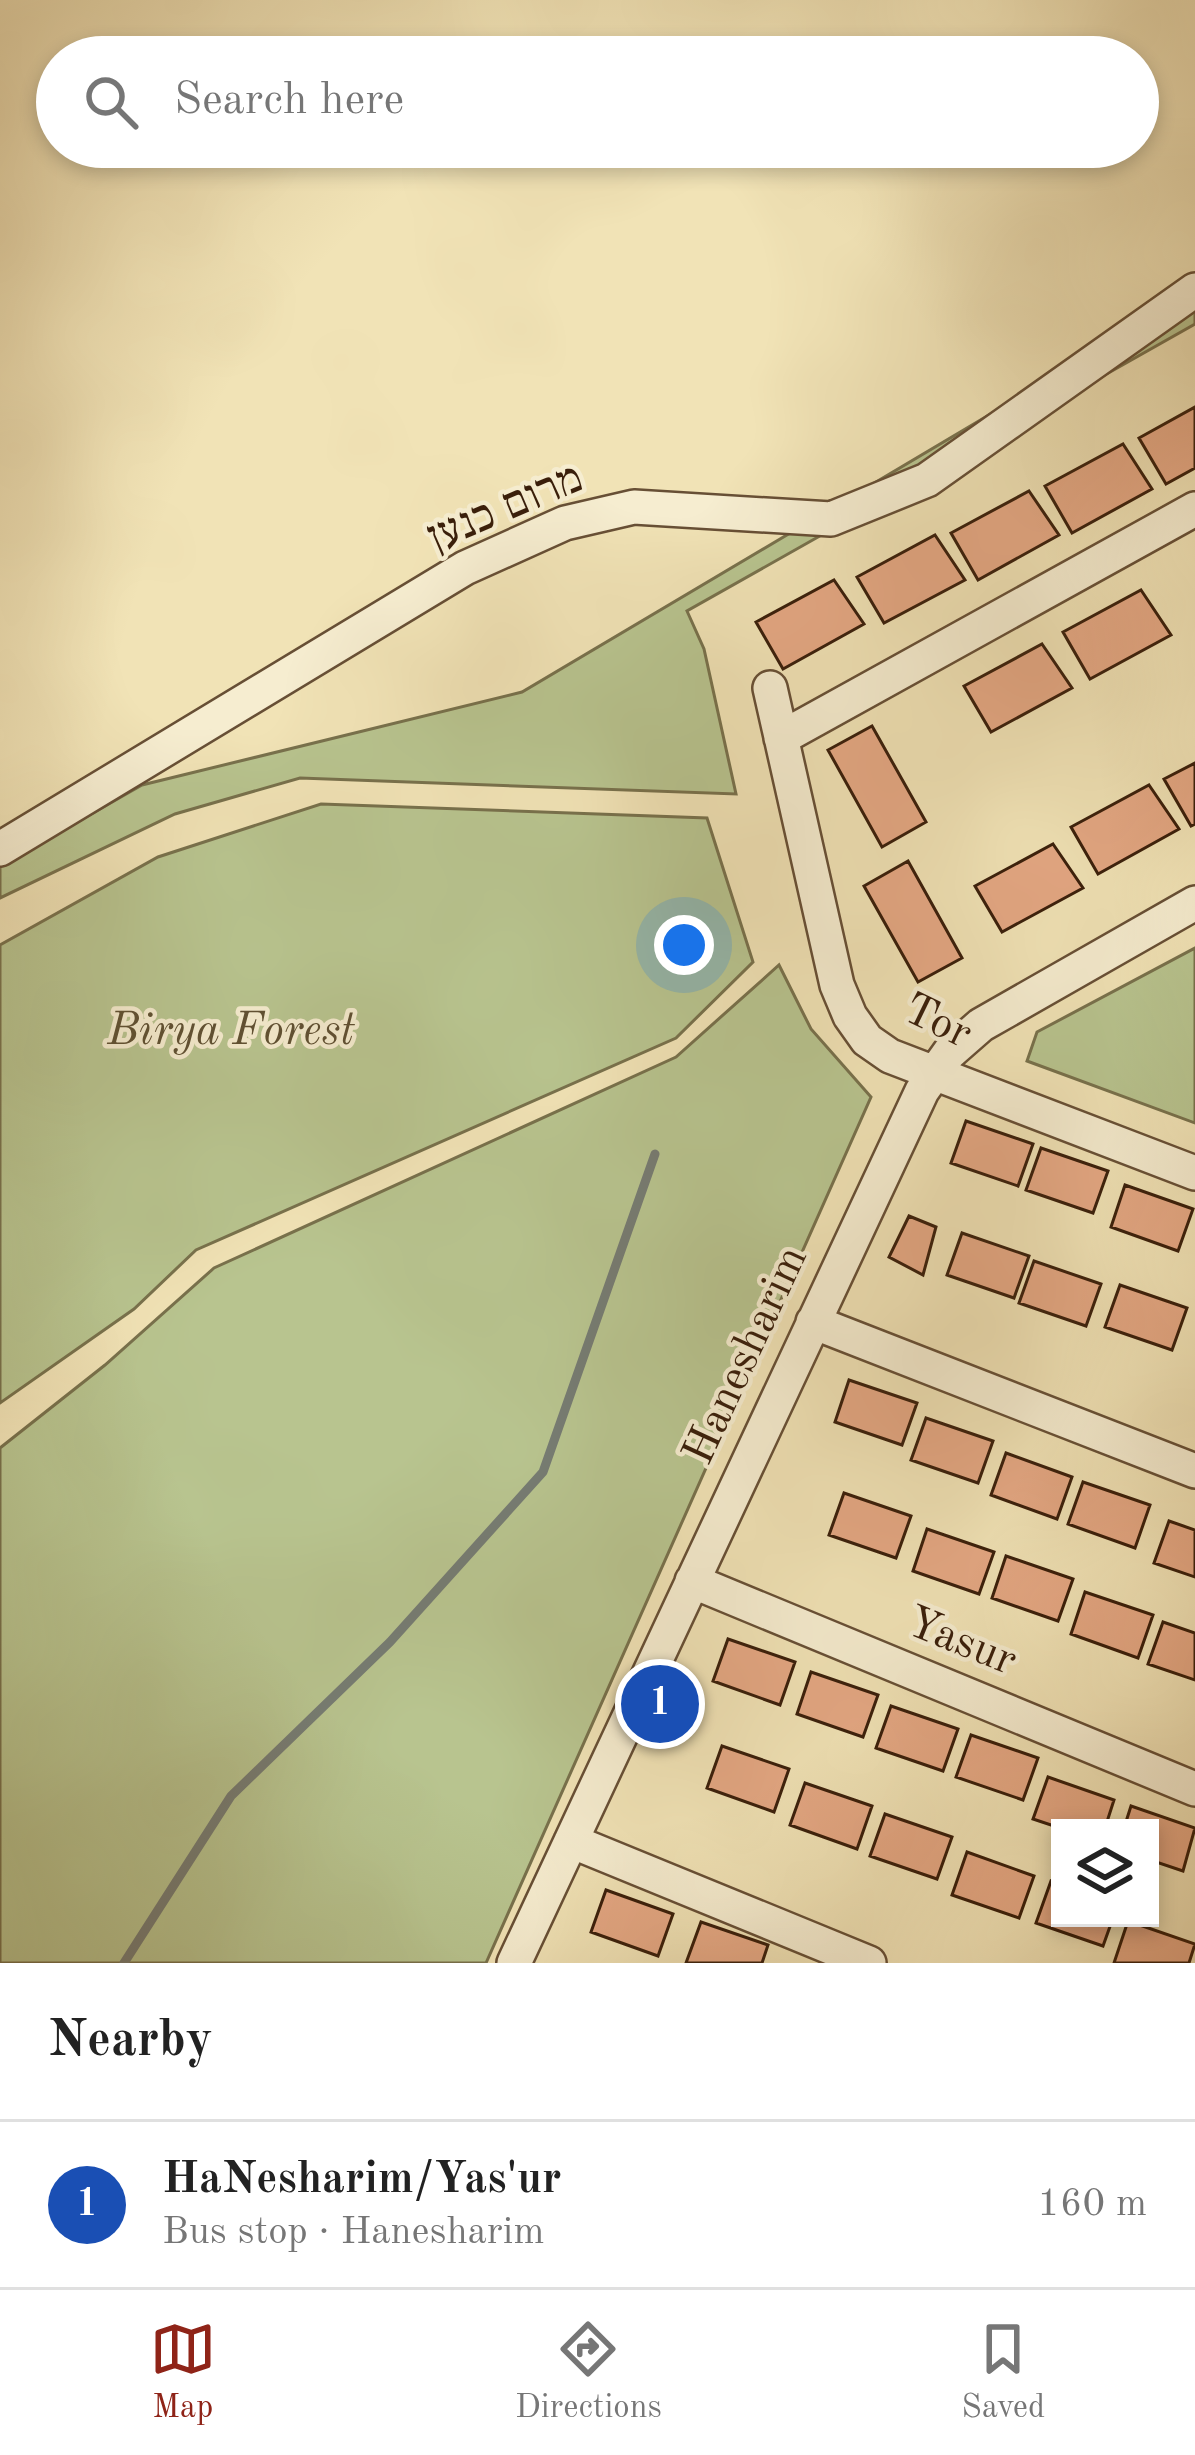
<!DOCTYPE html>
<meta charset="utf-8">
<style>
body{margin:0;font-family:"Old Standard TT","Frank Ruhl Libre",serif;background:#f6f6f6;color:#222}
.controls{position:absolute;right:36px;bottom:36px;display:grid;overflow:hidden;border-radius:0px;box-shadow:0 6px 18px #0003}
.controls button{width:108px;height:108px;display:grid;place-items:center;padding:0;border:0;border-bottom:3px solid #e0e0e0;background:#fff;color:#222;font:60px sans-serif}
.you{position:absolute;left:684px;top:945px;width:42px;height:42px;margin:-30px;border:9px solid #fff;border-radius:50%;background:#1a73e8;box-shadow:0 0 0 18px #1a73e833}
.badge{display:grid;place-items:center;width:78px;height:78px;border-radius:50%;background:#8f2418;color:#fff;font-size:39px;font-weight:700}
.pin{position:absolute;translate:-50% -50%;border:6px solid #fff;box-shadow:0 3px 12px #0006}
.list{margin:0;padding:0;list-style:none}
h2{display:flex;justify-content:space-between;align-items:center;height:156px;margin:0;padding:0 48px;font-size:51px}
h2 small{font-size:39px;font-weight:400;color:#767676}
.list li{display:grid;grid-template-columns:78px 1fr auto;gap:36px;align-items:center;box-sizing:border-box;height:168px;padding:0 48px;border-top:3px solid #e0e0e0}
.list b{display:block;font-size:45px;white-space:nowrap}
.list p{margin:0;font-size:39px;white-space:nowrap;color:#767676}
.list em{font-size:39px;font-style:normal;color:#767676}
.icon{flex:none;width:66px;height:66px;fill:none;stroke:currentColor;stroke-width:2;stroke-linecap:round;stroke-linejoin:round}
.map{position:relative;flex:none;width:1195px;height:1963px;overflow:hidden}
.search{position:absolute;background:#fff;box-shadow:0 6px 18px #0003;left:36px;right:36px;top:36px;height:132px;display:flex;align-items:center;gap:30px;box-sizing:border-box;padding:0 42px;border-radius:66px;color:#767676;font-size:45px}
.sheet{height:324px;background:#fff}
nav{display:flex;justify-content:space-around;align-items:center;box-sizing:border-box;height:168px;border-top:3px solid #e0e0e0;background:#fff;font-size:33px;color:#767676}
nav a{display:grid;justify-items:center;gap:6px}
nav .on{color:#8f2418}
.map>svg:first-child{display:block}
</style>
<div class="map">
<svg width="1195" height="1963" viewBox="0 0 1195 1963">
<rect width="100%" height="100%" fill="#f1e3b6"/>
<filter id="stains"><feTurbulence type="fractalNoise" baseFrequency=".00167" numOctaves="4"/><feColorMatrix values="0 0 0 0 .2 0 0 0 0 .09 0 0 0 0 .02 0 0 0 .5 -.17"/></filter>
<radialGradient id="worn" r=".72"><stop offset=".6" stop-color="#630" stop-opacity="0"/><stop offset="1" stop-color="#630" stop-opacity=".3"/></radialGradient>
<!-- green -->
<path fill="#b8c48f" stroke="#78714c" stroke-width="3" d="M1195 298V324L687 611 704 649 736 794 300 778 175 814 0 898V866L142 785 522 692 1097 351Z
M321 804 707 818 753 962 676 1038 196 1250 134 1309 0 1403V945L158 857Z
M1195 948V1123L1027 1061 1037 1032Z
M779 965 811 1029 871 1097 486 1963H0V1448L105 1365 214 1268 676 1057Z"/>
<g fill="none" stroke-linecap="round" stroke-linejoin="round">
<!-- stream -->
<path stroke="#767c73" stroke-width="9" d="M124 1963 231 1796 390 1642 543 1472 655 1154"/>
</g>
<!-- building -->
<path fill="#e5a884" stroke="#391e0a" stroke-width="3" d="M1195 407V468L1166 484 1139 438Z
M1123 444 1152 489 1072 533 1045 486Z
M1029 491 1059 535 978 580 951 533Z
M935 535 965 580 884 623 857 577Z
M834 580 864 624 783 669 756 622Z
M1141 590 1171 635 1090 679 1063 632Z
M1042 644 1072 688 991 732 964 686Z
M872 726 926 822 882 847 828 750Z
M1195 763V824L1191 826 1164 779Z
M1149 785 1179 829 1098 874 1071 827Z
M1053 844 1083 888 1002 932 975 886Z
M908 861 962 958 918 982 864 886Z
M966 1121 1033 1144 1018 1186 951 1163Z
M1041 1148 1108 1171 1093 1213 1026 1190Z
M1125 1185 1193 1209 1178 1251 1111 1227Z
M909 1216 936 1227 923 1275 889 1257Z
M962 1233 1029 1256 1014 1298 947 1275Z
M1034 1261 1101 1284 1086 1326 1019 1303Z
M1120 1285 1187 1308 1172 1350 1105 1327Z
M849 1380 917 1403 902 1445 835 1422Z
M926 1418 993 1441 978 1483 911 1460Z
M1006 1453 1072 1477 1057 1519 991 1495Z
M1083 1482 1150 1505 1135 1548 1068 1524Z
M844 1493 911 1516 896 1558 829 1535Z
M1169 1521 1195 1530V1577L1154 1563Z
M927 1529 994 1552 979 1594 913 1571Z
M1006 1556 1073 1579 1058 1621 992 1598Z
M1085 1592 1153 1615 1138 1658 1071 1634Z
M1163 1622 1195 1633V1680L1148 1664Z
M728 1639 795 1662 780 1705 713 1681Z
M811 1672 878 1695 863 1737 797 1714Z
M891 1706 958 1729 943 1771 876 1748Z
M971 1735 1038 1758 1023 1800 956 1777Z
M722 1746 789 1769 774 1812 707 1788Z
M1048 1777 1114 1800 1105 1828H1060L1033 1819Z
M805 1783 872 1806 857 1849 790 1825Z
M1131 1806 1195 1828 1183 1871 1150 1860V1828H1124Z
M885 1814 952 1837 937 1879 870 1856Z
M967 1852 1034 1876 1019 1918 952 1895Z
M1051 1881 1060 1884V1918H1113L1103 1946 1036 1923Z
M606 1890 673 1914 658 1956 591 1932Z
M1128 1921 1195 1944 1189 1963H1114Z
M701 1922 768 1945 762 1963H686Z"/>
<g fill="none" stroke-linecap="round" stroke-linejoin="round">
<!-- minor casing -->
<g stroke="#674f35" stroke-width="38">
<path id="minor" d="M770 688 837 985 850 1016 867 1040 890 1056 1195 1173
M781 738 1195 509
M0 849 465 568 565 523 634 507 831 519 927 480 1195 290
M813 1322 1195 1471
M692 1581 1195 1789
M571 1841 869 1963
M514 1963 922 1091 949 1053 981 1025 1195 903"/>
</g>
<!-- minor -->
<use href="#minor" stroke="#f6edd0" stroke-width="33"/>
</g>
<g text-anchor="middle" dominant-baseline="central" stroke-width="9" stroke-linejoin="round" paint-order="stroke">
<!-- street labels -->
<g font-size="45" fill="#391e0a" stroke="#f6edd0">
<text transform="translate(506 509) rotate(-23)">מרום כנען</text>
<text transform="translate(937 1023) rotate(26)">Tor</text>
<text transform="translate(747 1356) rotate(-65)">Hanesharim</text>
<text transform="translate(961 1643) rotate(22)">Yasur</text>
</g>
<!-- park labels -->
<g font-size="45" font-style="italic" fill="#5f5032" stroke="#f6edd0">
<text x="231" y="1032">Birya Forest</text>
</g>
</g>
<rect width="100%" height="100%" filter="url(#stains)"/>
<rect width="100%" height="100%" fill="url(#worn)"/>
</svg>
<div class="controls">
<button><svg class="icon" aria-label="layers" viewBox="0 0 24 24"><path d="M12 4l9 5-9 5-9-5zM3 14l9 5 9-5"/></svg></button>
</div>
<div class="you"></div>
<div class="pin badge" style="left:660px;top:1704px;background:#1a4fb4">1</div>
<div class="search"><svg class="icon" aria-label="search" viewBox="0 0 24 24"><circle cx="10" cy="10" r="6"/><path d="M15 15l6 6"/></svg>Search here</div>
</div>
<section class="sheet">
<h2>Nearby<small></small></h2>
<ul class="list">
<li><span class="badge" style="background:#1a4fb4">1</span><div><b>HaNesharim/Yas'ur</b><p>Bus stop · Hanesharim</p></div><em>160 m</em></li>
</ul>
</section>
<nav>
<a class="on"><svg class="icon" aria-label="map" viewBox="0 0 24 24"><path d="M3 6l6-2 6 2 6-2v14l-6 2-6-2-6 2zM9 4v14M15 6v14"/></svg>Map</a>
<a><svg class="icon" aria-label="directions" viewBox="0 0 24 24"><path d="M12 3l9 9-9 9-9-9zM9 14v-3h6M13 9l2 2-2 2"/></svg>Directions</a>
<a><svg class="icon" aria-label="saved" viewBox="0 0 24 24"><path d="M7 4h10v16l-5-4-5 4z"/></svg>Saved</a>
</nav>
